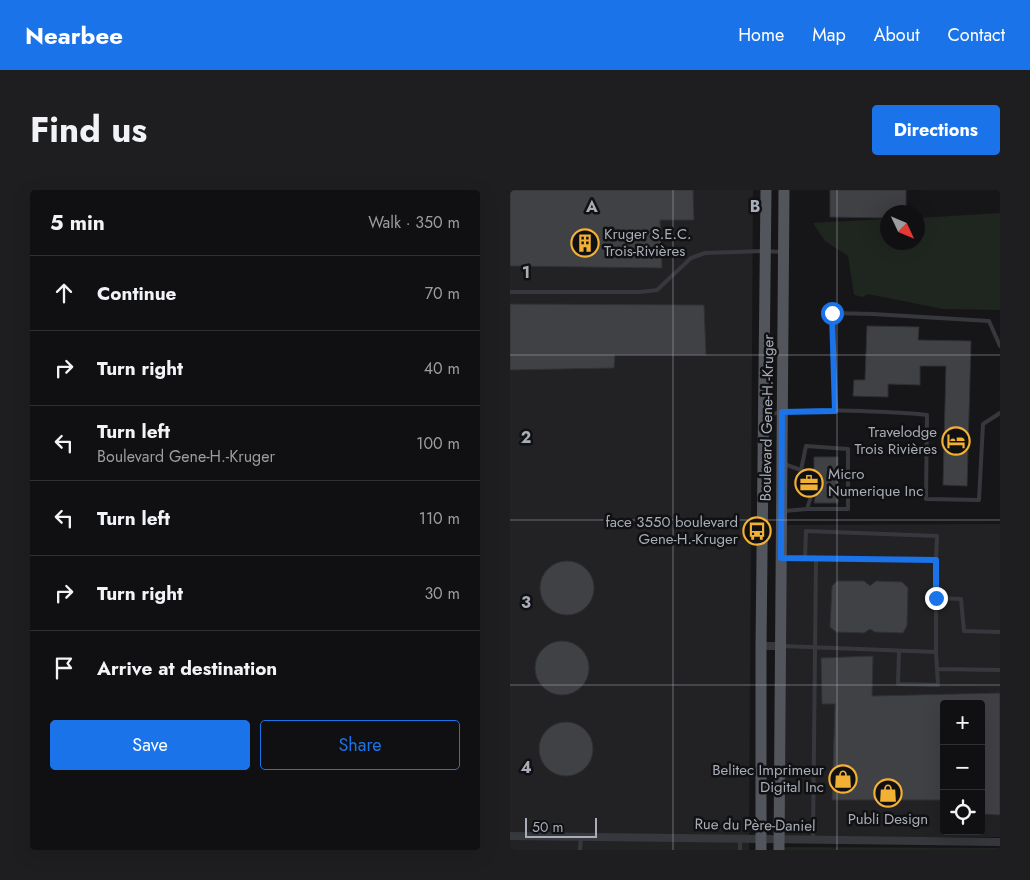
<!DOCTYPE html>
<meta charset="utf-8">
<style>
body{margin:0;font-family:Jost,sans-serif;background:#1e1e20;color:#f1f3f6}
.controls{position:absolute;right:15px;bottom:15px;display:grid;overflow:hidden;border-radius:5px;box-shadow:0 5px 20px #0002}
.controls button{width:45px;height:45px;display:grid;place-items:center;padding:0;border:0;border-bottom:1px solid #303032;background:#101012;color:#f1f3f6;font:25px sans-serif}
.compass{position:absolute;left:370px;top:15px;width:45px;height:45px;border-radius:50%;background:#101012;box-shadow:0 5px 20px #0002;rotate:134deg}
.scale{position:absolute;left:15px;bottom:12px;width:72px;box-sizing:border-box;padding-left:5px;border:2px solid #a8adb8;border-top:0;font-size:14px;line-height:18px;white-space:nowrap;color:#a8adb8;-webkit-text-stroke:4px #111113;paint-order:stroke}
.stop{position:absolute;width:15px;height:15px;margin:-11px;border:4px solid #1a73e8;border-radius:50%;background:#fff}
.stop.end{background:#1a73e8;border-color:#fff;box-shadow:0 1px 5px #0008}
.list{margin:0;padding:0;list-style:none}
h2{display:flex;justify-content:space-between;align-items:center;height:65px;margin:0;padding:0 20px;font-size:21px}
h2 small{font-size:16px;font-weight:400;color:#9c9d9f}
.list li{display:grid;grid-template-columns:32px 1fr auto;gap:15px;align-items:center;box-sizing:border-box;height:75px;padding:0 20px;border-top:1px solid #303032}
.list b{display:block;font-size:19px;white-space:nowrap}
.list p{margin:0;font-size:16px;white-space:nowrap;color:#9c9d9f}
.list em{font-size:16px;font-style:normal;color:#9c9d9f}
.actions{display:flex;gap:10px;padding:15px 20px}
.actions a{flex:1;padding:11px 0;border:1px solid #1a73e8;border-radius:5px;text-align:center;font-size:18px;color:#1a73e8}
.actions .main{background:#1a73e8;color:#fff}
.icon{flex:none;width:28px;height:28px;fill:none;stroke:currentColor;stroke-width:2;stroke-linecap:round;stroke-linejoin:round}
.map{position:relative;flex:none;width:490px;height:660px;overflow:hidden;border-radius:5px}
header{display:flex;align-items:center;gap:30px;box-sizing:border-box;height:70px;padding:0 25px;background:#1a73e8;color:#fff}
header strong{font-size:24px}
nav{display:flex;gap:28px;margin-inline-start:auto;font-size:18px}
.intro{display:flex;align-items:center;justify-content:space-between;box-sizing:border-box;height:120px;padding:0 30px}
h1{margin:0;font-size:35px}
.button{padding:12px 22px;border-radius:5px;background:#1a73e8;color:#fff;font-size:18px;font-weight:700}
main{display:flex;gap:30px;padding:0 30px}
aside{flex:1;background:#101012;border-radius:5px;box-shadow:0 5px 20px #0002}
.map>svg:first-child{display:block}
</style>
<header>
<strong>Nearbee</strong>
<nav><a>Home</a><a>Map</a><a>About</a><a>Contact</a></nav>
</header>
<div class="intro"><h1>Find us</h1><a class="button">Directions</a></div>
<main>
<aside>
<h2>5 min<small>Walk · 350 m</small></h2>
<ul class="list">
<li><svg class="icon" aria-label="ahead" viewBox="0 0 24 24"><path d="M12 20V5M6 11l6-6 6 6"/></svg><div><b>Continue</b></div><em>70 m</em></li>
<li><svg class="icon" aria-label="right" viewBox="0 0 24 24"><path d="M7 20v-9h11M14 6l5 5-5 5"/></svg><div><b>Turn right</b></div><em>40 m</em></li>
<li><svg class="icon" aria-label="left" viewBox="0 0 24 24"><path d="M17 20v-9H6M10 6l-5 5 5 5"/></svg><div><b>Turn left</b><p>Boulevard Gene-H.-Kruger</p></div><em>100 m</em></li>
<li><svg class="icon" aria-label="left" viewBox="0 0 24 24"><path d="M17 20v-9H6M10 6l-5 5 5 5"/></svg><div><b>Turn left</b></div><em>110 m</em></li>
<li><svg class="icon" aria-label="right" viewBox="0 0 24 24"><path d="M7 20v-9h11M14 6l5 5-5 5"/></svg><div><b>Turn right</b></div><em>30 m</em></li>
<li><svg class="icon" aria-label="arrive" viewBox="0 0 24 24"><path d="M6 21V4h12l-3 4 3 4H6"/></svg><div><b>Arrive at destination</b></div></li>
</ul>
<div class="actions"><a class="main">Save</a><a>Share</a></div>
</aside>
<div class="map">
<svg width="490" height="660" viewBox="0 0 490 660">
<rect width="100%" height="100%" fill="#161618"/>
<!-- built -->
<path fill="#222225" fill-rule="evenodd" d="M0 0H243L239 660H0Z
M490 334V647L269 649 274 335ZM434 514H471V641H434Z"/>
<!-- green -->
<path fill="#1e261f" d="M490 23V120L433 119 358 104 353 107 344 105 338 66 315 51 303 33 377 29 378 52H408V28Z
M267 657 490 658V660H267Z"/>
<!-- building -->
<path fill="#404145" stroke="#303034" d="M0 0H183L184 30H150L152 78 0 76Z
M320 0H396V22H378V28L320 27Z
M0 114 194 115 196 165H105L104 178 0 180Z
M357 136 409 137 408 150 461 151 457 296 433 295 436 176H410V195L378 194V207L343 206 344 190H355Z
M304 267H328V313H304L306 303 304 299Z
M30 398a27 27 0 1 1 54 0a27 27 0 1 1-54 0Z
M327 391H354L360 396 366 391 392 392 398 398 397 436 393 443 365 442 360 439 354 443 326 442 320 437 322 396Z
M25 478a27 27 0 1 1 54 0a27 27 0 1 1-54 0Z
M363 466 362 506 490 503V625L471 624V514H434V610H322L325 514H312L311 468Z
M29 559a27 27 0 1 1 54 0a27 27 0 1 1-54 0Z"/>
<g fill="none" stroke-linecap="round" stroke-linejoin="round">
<!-- lane -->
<path stroke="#37383d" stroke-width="4" d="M0 102H130L147 100 181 68 195 63 255 61 271 62
M325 221 322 123 363 124 479 131 490 156
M256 225C287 219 320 220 352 221 373 222 395 222 417 225L416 309 469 310 473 234 490 223
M291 280 296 256 338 259V319H297
M274 321 297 319 302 303 291 280 274 274
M295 368 426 370
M426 408 451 409 454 441 490 442
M273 456 426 462V370L427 346 296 341 295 368H274
M389 461 388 494 428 495 426 462
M428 479 490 480
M303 650 306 368
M70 660 71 647
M230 660V649"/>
<!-- street -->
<path stroke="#37383d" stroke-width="8" d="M251 456H270
M0 646 490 652"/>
<!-- primary -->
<path stroke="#53555c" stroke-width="11" d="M251 660V456L256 0
M269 660 274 0"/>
</g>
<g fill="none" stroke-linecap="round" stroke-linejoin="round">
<!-- route -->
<path stroke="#1a73e8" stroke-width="6" d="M322 123 325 221 272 222 271 368 426 370V408"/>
</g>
<!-- grid -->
<path fill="none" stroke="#a8adb8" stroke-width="1" stroke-opacity="0.55" d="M163 0V660M327 0V660M0 165H490M0 330H490M0 495H490"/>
<!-- icons -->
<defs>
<g id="building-ring" transform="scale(1.4375)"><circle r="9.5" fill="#111113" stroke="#f2b134" stroke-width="1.5"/><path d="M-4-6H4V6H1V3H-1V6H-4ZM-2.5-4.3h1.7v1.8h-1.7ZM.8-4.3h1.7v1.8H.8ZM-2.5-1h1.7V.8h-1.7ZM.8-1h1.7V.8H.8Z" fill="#f2b134"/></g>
<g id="hotel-ring" transform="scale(1.4375)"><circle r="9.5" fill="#111113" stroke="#f2b134" stroke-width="1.5"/><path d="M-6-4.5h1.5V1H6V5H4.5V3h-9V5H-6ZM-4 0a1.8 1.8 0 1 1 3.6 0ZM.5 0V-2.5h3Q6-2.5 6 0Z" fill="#f2b134"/></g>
<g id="office-ring" transform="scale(1.4375)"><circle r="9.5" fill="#111113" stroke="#f2b134" stroke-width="1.5"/><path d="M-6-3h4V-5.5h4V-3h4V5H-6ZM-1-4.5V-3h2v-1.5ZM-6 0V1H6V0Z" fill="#f2b134"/></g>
<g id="bus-ring" transform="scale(1.4375)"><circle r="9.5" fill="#111113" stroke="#f2b134" stroke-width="1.5"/><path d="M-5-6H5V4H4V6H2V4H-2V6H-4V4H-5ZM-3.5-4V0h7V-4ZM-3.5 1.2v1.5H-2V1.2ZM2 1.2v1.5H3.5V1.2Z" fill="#f2b134"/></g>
<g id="shop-ring" transform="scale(1.4375)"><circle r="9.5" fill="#111113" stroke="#f2b134" stroke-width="1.5"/><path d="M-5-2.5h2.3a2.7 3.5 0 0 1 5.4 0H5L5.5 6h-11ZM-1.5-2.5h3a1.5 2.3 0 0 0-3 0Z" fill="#f2b134"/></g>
</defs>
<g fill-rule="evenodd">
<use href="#building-ring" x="75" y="53"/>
<use href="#hotel-ring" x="446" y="251"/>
<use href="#office-ring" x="299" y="293"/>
<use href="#bus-ring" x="247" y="341"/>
<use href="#shop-ring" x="333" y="589"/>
<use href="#shop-ring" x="378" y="603"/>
</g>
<g text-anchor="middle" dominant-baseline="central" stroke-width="5" stroke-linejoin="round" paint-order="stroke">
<!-- poi labels -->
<g font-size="15" fill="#a8adb8" stroke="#111113" text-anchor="end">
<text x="94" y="44" text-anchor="start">Kruger S.E.C.<tspan x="94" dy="17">Trois-Rivières</tspan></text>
<text x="427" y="242">Travelodge<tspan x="427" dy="17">Trois Rivières</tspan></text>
<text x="318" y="284" text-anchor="start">Micro<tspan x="318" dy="17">Numerique Inc</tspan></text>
<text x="228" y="332">face 3550 boulevard<tspan x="228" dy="17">Gene-H.-Kruger</tspan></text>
<text x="314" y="580">Belitec Imprimeur<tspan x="314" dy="17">Digital Inc</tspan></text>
<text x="378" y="629" text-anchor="middle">Publi Design</text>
</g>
<!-- street labels -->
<g font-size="15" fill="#a8adb8" stroke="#111113">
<text transform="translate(257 228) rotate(-89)">Boulevard Gene-H.-Kruger</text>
<text transform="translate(245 635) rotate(1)">Rue du Père-Daniel</text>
</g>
</g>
<g font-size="16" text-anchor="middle" font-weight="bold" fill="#a8adb8" stroke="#111113" stroke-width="5" stroke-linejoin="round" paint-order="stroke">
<text x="82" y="22">A</text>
<text x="245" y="22">B</text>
<text x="16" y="88">1</text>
<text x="16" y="253">2</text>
<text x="16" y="418">3</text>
<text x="16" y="583">4</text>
</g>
</svg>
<div class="controls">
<button>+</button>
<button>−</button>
<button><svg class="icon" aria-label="locate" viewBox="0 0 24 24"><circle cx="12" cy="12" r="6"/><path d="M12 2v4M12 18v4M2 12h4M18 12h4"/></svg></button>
</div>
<svg class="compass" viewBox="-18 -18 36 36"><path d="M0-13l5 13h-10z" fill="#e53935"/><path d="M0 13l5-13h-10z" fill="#9c9d9f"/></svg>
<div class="scale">50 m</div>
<div class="stop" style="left:322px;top:123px"></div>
<div class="stop end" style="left:426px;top:408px"></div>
</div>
</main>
